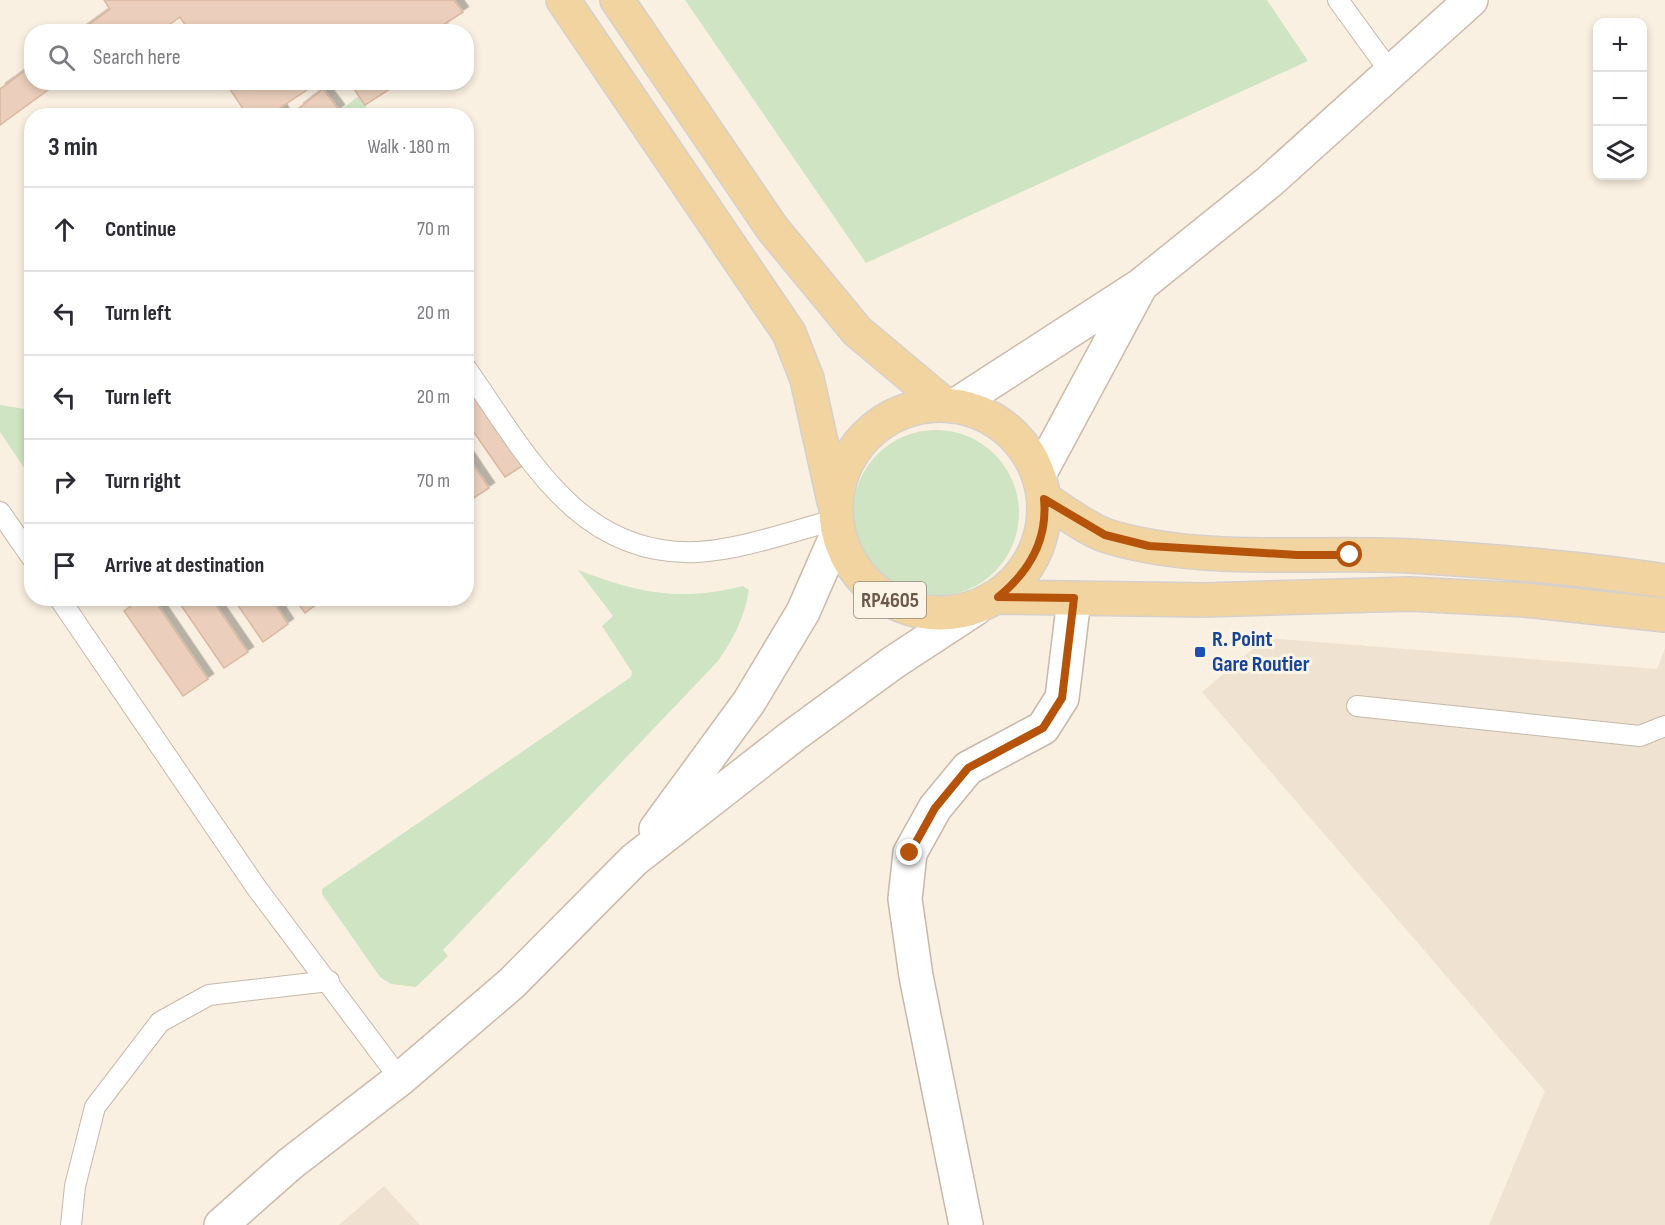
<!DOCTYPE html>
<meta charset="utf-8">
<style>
body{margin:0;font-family:"Sofia Sans Condensed",sans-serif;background:#f2f2f3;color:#2b2b33}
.controls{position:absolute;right:18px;top:18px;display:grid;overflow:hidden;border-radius:12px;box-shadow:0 3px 9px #0003}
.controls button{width:54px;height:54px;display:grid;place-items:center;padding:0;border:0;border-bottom:2px solid #e1e1e2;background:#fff;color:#2b2b33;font:30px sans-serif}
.stop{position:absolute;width:18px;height:18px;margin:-14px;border:4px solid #b45309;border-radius:50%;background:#fff}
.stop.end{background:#b45309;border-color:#fff;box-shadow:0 2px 6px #0008}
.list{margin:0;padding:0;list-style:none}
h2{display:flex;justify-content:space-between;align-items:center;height:78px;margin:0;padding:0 24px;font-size:26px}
h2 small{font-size:20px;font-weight:400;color:#7c7c81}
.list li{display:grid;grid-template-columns:39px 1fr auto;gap:18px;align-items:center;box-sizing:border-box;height:84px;padding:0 24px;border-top:2px solid #e1e1e2}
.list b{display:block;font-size:22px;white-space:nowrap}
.list em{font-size:20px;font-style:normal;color:#7c7c81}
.icon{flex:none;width:33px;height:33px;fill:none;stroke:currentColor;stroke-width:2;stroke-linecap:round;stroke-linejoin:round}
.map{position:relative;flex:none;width:1665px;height:1225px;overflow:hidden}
.search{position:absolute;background:#fff;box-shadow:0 3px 9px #0003;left:24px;top:24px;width:450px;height:66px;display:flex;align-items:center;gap:15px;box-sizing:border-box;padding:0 21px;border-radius:24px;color:#7c7c81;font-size:22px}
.panel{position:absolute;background:#fff;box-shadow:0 3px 9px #0003;left:24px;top:108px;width:450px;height:498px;border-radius:24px}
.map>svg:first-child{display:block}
</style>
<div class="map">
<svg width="1665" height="1225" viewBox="0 0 1665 1225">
<defs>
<filter id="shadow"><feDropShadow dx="5.5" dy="-5.5" stdDeviation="0" flood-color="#0004"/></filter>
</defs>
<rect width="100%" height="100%" fill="#f9f0e1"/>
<!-- residential -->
<path fill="#efe2d1" d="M1266 638 1657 669 1665 648V1225H1489L1545 1091 1202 692Z
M384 1186 420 1225H339Z"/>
<!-- green -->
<path fill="#cfe4c2" d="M685 0H1267L1308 61 866 263Z
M359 96 369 111 362 115 332 116Z
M0 405 31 410V478L0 432Z
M853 513a83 83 0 1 1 166 0a83 83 0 1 1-166 0Z
M578 570C637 593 681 602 743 586L749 590C744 618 734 638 718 661L443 950 448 956 416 987 391 984 380 977 322 894V889L631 677 632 672 602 626 613 616Z"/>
<!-- building -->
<path fill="#ebcfbc" stroke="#dbb79f" stroke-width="1.5" filter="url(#shadow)" d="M104 0H454L463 12 440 27 444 32H190L180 17 159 32H79L110 9Z
M32 66V82H59L0 125V89Z
M225 82H319L280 108 285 116H248Z
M349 82H401L365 105Z
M323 89 339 110 332 116H303L298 109Z
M466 378 527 463 505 477 466 421Z
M466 454 489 488 466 503Z
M142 598H153L208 679 183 696 124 611Z
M176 598H211L248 652 224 668Z
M233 598H271L288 624 263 642Z
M294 598H325L305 613Z"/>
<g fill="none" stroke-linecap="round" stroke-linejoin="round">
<!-- lane casing -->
<g stroke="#c8b8aa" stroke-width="22">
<path id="lane" d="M1338 0 1391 73
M466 368C526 453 577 557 697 552 741 550 792 531 835 520
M0 512 32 558
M59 598 256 887 400 1079
M1357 706 1640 736 1665 726
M71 1225 75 1186 95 1107 160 1022 209 995 329 981"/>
</g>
<!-- street casing -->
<g stroke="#c8b8aa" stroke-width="36">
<path id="street" d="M966 1225 916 976 905 899 910 853 935 808 968 768 1043 728 1062 698 1074 599"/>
</g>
<!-- secondary casing -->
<g stroke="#cdbaaa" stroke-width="36">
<path id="secondary" d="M954 406 1141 285 1269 182 1471 0
M1039 475 1140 287
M656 829 749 702 803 612 838 532
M221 1225 290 1164 400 1079 512 983 634 860 794 735 894 662 975 609"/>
</g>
<!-- primary casing -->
<g stroke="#d6d0cd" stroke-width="36">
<path id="primary" d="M563 0 789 333 807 379 834 501
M617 0 772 228 857 331 944 404
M836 509a104 104 0 1 1 208 0a104 104 0 1 1-208 0Z
M1044 499C1064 511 1086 529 1107 536 1200 565 1314 551 1411 556 1496 561 1581 568 1665 581
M998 597 1205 600 1410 594 1525 600 1665 615"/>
</g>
<!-- lane -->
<use href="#lane" stroke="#fff" stroke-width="20"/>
<!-- street -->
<use href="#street" stroke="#fff" stroke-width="33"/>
<!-- secondary -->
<use href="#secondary" stroke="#fff" stroke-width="33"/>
<!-- primary -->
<use href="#primary" stroke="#f1d4a0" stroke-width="33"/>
</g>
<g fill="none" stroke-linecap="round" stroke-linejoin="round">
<!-- route -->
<path stroke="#b45309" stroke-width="8" d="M910 853 935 808 968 768 1043 728 1062 698 1074 598 998 597C1029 572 1048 540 1044 499L1105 535 1149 546 1297 555H1350"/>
</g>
<!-- markers -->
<rect fill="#1a4fb4" stroke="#fcf4e7" stroke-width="2" x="1194" y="646" width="12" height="12" rx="3"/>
<g text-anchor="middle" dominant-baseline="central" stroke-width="6" stroke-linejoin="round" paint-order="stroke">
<!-- shield labels -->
<rect fill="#fcf4e7" stroke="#98877a" stroke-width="1.5" x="854" y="582" width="72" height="36" rx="4.5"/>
<g font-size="21" font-weight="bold" fill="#6d584b">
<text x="890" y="600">RP4605</text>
</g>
<!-- transit labels -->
<g font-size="22" font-weight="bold" fill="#164399" stroke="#fcf4e7" text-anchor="start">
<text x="1212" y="639">R. Point<tspan x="1212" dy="25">Gare Routier</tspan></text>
</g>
</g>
</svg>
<div class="controls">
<button>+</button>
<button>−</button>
<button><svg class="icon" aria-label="layers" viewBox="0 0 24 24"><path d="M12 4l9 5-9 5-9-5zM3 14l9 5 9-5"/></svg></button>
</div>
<div class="stop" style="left:1350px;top:555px"></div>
<div class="stop end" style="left:910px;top:853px"></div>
<div class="search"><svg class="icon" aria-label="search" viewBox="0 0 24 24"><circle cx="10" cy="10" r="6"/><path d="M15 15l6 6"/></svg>Search here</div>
<section class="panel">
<h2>3 min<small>Walk · 180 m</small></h2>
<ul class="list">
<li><svg class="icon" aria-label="ahead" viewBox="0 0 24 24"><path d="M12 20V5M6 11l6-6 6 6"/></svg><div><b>Continue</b></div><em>70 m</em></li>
<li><svg class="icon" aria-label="left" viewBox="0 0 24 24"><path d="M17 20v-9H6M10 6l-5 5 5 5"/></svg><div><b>Turn left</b></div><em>20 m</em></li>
<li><svg class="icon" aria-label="left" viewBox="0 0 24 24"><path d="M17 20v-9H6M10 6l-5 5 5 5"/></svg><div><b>Turn left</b></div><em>20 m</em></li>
<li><svg class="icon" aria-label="right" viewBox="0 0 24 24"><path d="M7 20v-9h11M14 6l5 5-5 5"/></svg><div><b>Turn right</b></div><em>70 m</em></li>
<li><svg class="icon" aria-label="arrive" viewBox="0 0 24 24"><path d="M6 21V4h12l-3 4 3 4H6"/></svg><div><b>Arrive at destination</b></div></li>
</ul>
</section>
</div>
